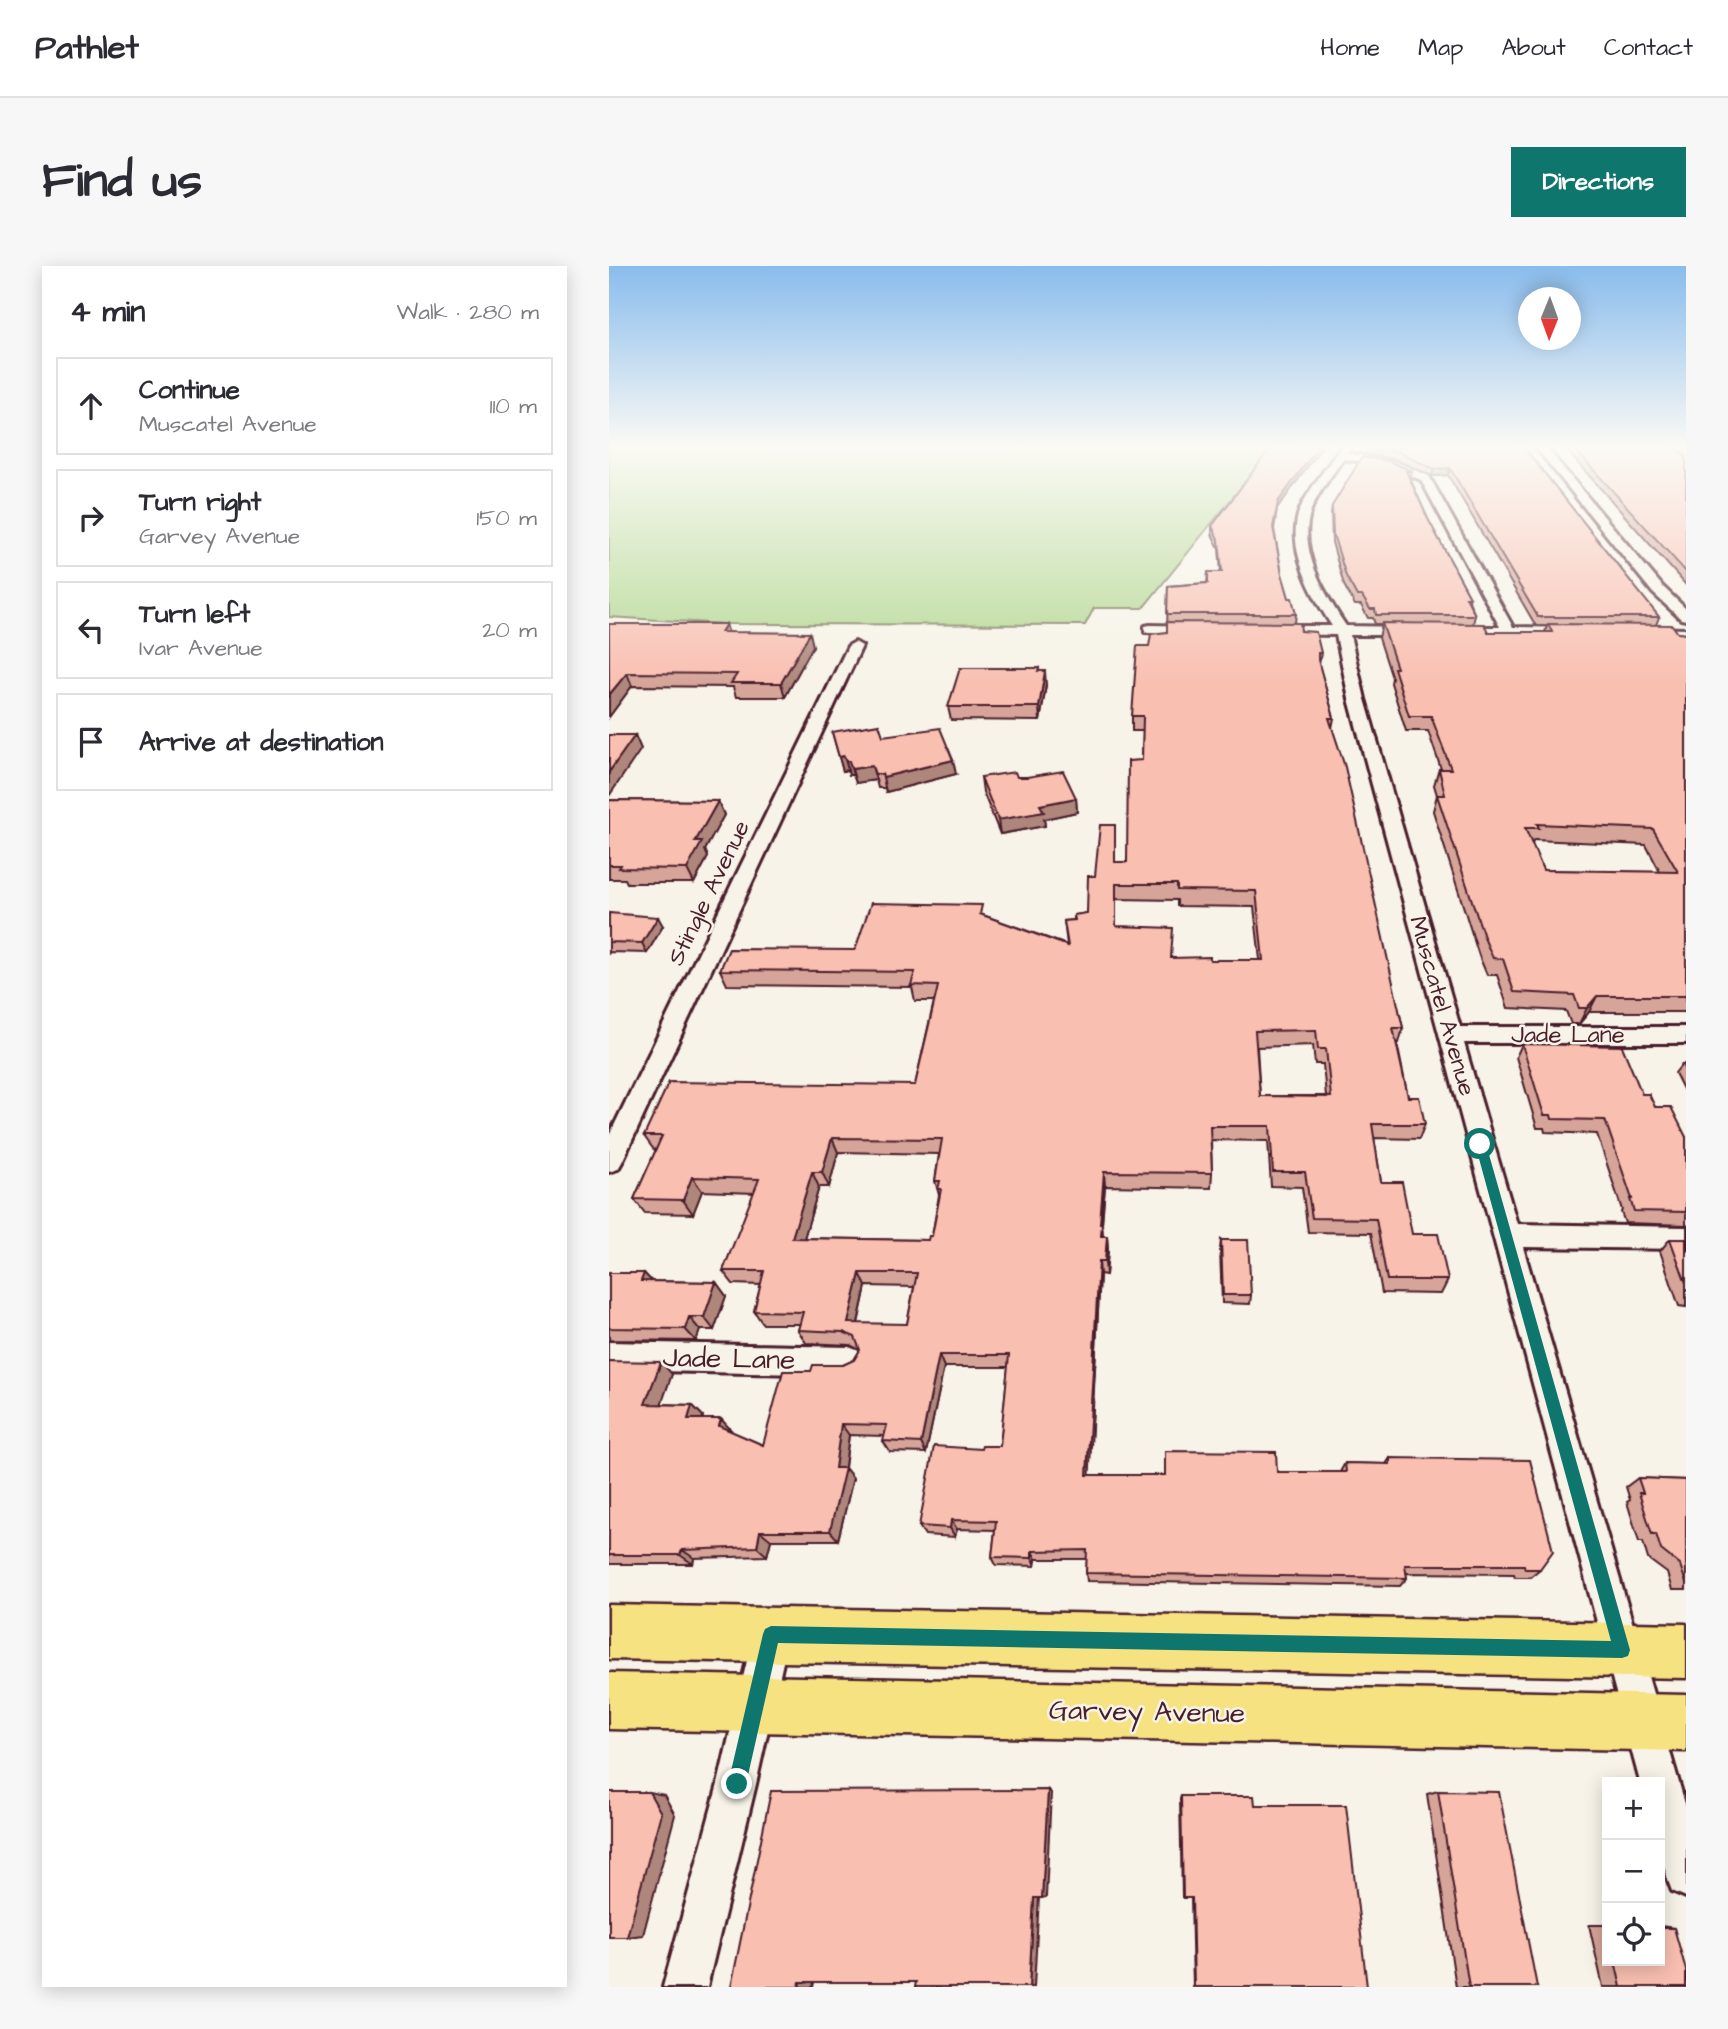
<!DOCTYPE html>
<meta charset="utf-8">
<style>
body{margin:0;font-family:"Architects Daughter",sans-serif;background:#f7f7f7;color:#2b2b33}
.controls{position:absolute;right:21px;bottom:21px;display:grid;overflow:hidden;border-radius:0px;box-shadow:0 4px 18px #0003}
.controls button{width:63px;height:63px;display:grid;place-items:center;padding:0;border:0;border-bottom:2px solid #e1e1e2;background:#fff;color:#2b2b33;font:35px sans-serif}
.compass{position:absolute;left:909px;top:21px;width:63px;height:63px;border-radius:50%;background:#fff;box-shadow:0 4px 18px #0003;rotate:181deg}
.stop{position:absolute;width:21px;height:21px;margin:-16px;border:5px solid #0f766e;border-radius:50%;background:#fff}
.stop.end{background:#0f766e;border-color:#fff;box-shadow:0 2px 7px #0008}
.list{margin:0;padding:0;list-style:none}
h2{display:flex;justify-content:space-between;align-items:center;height:91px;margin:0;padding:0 28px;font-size:30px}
h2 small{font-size:23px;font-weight:400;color:#7c7c81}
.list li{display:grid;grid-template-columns:46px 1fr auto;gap:21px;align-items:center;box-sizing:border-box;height:98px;margin:0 14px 14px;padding:0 14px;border:2px solid #e1e1e2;border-radius:0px}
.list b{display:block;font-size:26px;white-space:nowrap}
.list p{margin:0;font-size:23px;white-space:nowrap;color:#7c7c81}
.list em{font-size:23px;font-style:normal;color:#7c7c81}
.icon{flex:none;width:38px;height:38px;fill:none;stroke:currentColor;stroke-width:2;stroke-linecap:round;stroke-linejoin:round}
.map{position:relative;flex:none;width:1077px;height:1721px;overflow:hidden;border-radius:0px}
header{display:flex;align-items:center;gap:42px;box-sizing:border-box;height:98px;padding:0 35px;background:#fff;border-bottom:2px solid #e1e1e2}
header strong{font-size:33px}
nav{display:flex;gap:38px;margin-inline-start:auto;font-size:24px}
.intro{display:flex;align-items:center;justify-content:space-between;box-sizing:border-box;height:168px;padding:0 42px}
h1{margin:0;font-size:49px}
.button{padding:18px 32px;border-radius:0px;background:#0f766e;color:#fff;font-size:24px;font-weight:700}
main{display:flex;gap:42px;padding:0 42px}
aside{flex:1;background:#fff;border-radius:0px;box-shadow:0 4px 18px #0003}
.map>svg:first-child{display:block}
</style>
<header>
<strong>Pathlet</strong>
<nav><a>Home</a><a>Map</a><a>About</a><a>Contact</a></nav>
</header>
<div class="intro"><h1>Find us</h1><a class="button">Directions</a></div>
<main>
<aside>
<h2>4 min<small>Walk · 280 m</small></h2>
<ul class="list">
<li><svg class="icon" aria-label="ahead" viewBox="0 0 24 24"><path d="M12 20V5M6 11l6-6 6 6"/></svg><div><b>Continue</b><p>Muscatel Avenue</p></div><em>110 m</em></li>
<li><svg class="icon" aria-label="right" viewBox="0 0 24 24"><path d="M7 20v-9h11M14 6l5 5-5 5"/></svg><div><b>Turn right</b><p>Garvey Avenue</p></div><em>150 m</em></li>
<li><svg class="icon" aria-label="left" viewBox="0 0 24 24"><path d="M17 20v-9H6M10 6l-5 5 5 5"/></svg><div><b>Turn left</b><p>Ivar Avenue</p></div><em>20 m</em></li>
<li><svg class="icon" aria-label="arrive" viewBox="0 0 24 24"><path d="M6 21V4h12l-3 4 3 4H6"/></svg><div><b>Arrive at destination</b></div></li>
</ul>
</aside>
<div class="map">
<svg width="1077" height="1721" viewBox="0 0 1077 1721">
<rect width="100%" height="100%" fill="#f7f3e8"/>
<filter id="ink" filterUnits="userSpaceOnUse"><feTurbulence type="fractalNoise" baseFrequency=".0143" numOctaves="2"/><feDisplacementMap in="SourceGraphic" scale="14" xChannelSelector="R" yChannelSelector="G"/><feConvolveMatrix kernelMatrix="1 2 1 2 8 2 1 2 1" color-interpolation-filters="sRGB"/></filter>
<g filter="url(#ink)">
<!-- green -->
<path fill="#b4d893" stroke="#7f7c5f" stroke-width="2" d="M0 179H666L534 342H485L476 359 118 358 0 351Z"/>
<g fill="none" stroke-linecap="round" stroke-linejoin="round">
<!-- minor casing -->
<g stroke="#4a1f2b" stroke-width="6">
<path id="minor" d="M733 179H743L738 187 785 195 820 210 904 361 968 362 975 366 968 370 842 368V362L847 361H891L812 214 779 200 734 193C724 208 709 226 702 244 688 284 716 328 737 360L803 361 810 365 803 369H741L756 433 851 761H1077V777H855L908 958 1077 961V983L914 981 1077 1541V1631L1063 1625C1048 1590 1051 1554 1051 1516H1031L740 433 727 369 661 368 654 364 661 360H723C703 329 676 281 691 243 701 221 720 199 733 179Z
M925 179H935L1054 321 1077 343V354L1072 353 1044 327Z
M541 359 590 360 597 364 590 368 536 366V360Z
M1036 362 1077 363V371L1031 369 1029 366Z
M246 376 253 380 13 896 9 903 0 906V870L239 380Z
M0 1076 240 1081 250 1085 255 1095 250 1105 240 1109 0 1104Z
M162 1351 175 1356 180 1369 147 1518 98 1721H54L109 1518 144 1369 149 1356Z"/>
</g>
<!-- primary casing -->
<g stroke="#4a1f2b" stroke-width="5">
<path id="primary" d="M0 1339 1077 1358V1412L0 1393Z
M0 1407 1077 1429V1485L0 1463Z"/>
</g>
<!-- minor -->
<use href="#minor" fill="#f7f3e8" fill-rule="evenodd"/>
<!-- primary -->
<use href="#primary" fill="#f6e281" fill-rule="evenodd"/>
</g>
<!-- wall -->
<path fill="#d6a498" stroke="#4a1f2b" stroke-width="2" fill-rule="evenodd" d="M664 179H714L668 243 665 263 673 308 680 332 687 348 686 357 712 387 710 399 725 452 723 462 794 762 790 777H788L799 831 816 858 810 873 765 872 772 916 803 968 839 1014 832 1028 773 1027 762 967 699 966 693 921 662 920 659 875 602 874 603 907 602 922 496 920 493 958 494 970H498L499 984 497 1009 491 1008 480 1209H555L668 1206H731L736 1197 777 1198 781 1192 931 1303 921 1311H906L905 1308 797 1307 798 1312 791 1320 478 1315 477 1307 478 1293H427L426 1300 387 1299 383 1291 386 1264 348 1263 346 1271 316 1269 310 1260 372 1183 391 1180 399 1101H335L317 1187 281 1186 274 1175 276 1170 240 1169 236 1202 244 1212 229 1274H162L158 1290 85 1292 84 1298H0V1095L63 1108 52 1138 83 1139 94 1150 93 1153 154 1179 202 1105 234 1099 245 1094 251 1084 241 1079 197 1077 189 1064 191 1058H154L145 1045 152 1019 124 1018 114 1005 145 927 93 925 84 948 36 947 25 933 47 884H45L35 870 306 819 325 735H306L303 721 118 719 111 704 246 684 374 649 458 679 455 655 465 654V649L478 647 486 610 507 596H518L533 494 534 465H523V450L540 380 558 366 559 320 598 317 599 306H612L610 283 603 268V260ZM507 633 568 634V640L645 641 651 694H601L563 692 507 660ZM704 779 706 798H714L717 830H651L648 781ZM229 886 330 888 326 915 330 929 323 970 319 974 195 972 210 921H220ZM257 1020 305 1021 298 1058H249Z
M913 179 1050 351 1047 359 1069 367 1077 368V746H980L970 758H962L957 745 899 742 888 709H878L870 690 824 545 828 529 825 519 830 503H832L819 465H797L782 417 783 412 770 372 773 358H766L764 352H759L752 339H746L735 319 723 276 722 247 723 240 803 205 801 212 819 253 861 331 860 335 866 349 864 358 879 366H936L938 360H927L839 209 823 210 786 193 757 188 759 180ZM925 574 1037 579 1051 606 934 604 923 578Z
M953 179H1064L1077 190V319Z
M1071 179H1077V185Z
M0 358 120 366 204 380 176 431H127L124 421 23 420 0 451Z
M430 402V405L437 419 431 455 342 454 339 441Z
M223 466 274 470 347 508 277 526 276 522H269L267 514 247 517 244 509H240L239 504 234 505Z
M372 511H408L467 532 468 546 435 553 436 560 391 568 374 526Z
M0 534 109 535 115 549 96 584 99 591 85 617H18L16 613H0Z
M0 647 54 660 38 687 1 686 0 687Z
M913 778 1033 828 1077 871V959L1016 957 1012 946 1013 944 988 868 936 866 935 862H928L907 791Z
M1073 798H1077V829L1066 807Z
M1061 973H1077V1041L1070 1040 1051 985Z
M612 974 642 1029 641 1038 613 1037 611 983Z
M0 1007H35L42 1015 107 1016 117 1030 105 1064H91L87 1075 0 1074Z
M1029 1212 1077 1214V1324H1063L1058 1307 1039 1293 1034 1276H1030L1018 1236 1021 1234 1017 1221Z
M829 1525 928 1721H847L818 1528Z
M572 1530 646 1539 758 1721H584L582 1632 573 1631 571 1533Z
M980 1659H998V1695H1051V1660L1065 1662 1077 1721H994Z"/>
<!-- shaded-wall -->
<path fill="#ae867c" stroke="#4a1f2b" stroke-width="2" d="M710 179H714L668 243 663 269 669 236Z
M841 202 839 209 823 210 825 203Z
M797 205H803L801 212 796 213Z
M117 358 121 371 112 366Z
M201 367 204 380 176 431 172 417Z
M436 405 437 419 431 455 430 441Z
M18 407 23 420 0 451V429Z
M26 469 32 483 0 530V506Z
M235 490 239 504 234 505 230 491Z
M344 494 347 508 277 526 274 511Z
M237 495H240L244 509H240Z
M263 500 267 514 247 517 243 503Z
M467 532 468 546 435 553 436 560 391 568 389 554 431 539Z
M109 535 115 549 96 584 99 591 85 617 78 603 86 576Z
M49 651 54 660 38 687 33 677Z
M988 730 980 746 970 758 978 742Z
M223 872 229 886 220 921 213 906Z
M203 906 210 921 191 986 183 972Z
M495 906 496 920 493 958 494 972 493 984 491 958Z
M83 911 93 925 84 948 74 934Z
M498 970 499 984 497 1009 496 995Z
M490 995 491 1008 480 1219 478 1209Z
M35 1007 47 1020 32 1015Z
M251 1007 257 1020 246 1070 239 1057Z
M107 1016 117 1030 105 1064 95 1051Z
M80 1051 91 1064 87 1075 76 1063Z
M330 1089 335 1101 317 1187 312 1177Z
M52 1096 63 1108 48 1150 36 1138Z
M83 1139 94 1150 90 1165 79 1153Z
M112 1153 123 1165 110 1160Z
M232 1158 240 1169 235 1207 236 1202 244 1212 229 1274 221 1265 226 1202Z
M342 1254 348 1263 346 1271 341 1262Z
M151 1265 162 1274 158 1290 148 1281Z
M73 1284 85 1292 84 1298 71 1289Z
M423 1285 427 1293 426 1300 423 1292Z
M439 1524 442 1527 437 1631 433 1632Z
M40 1526 55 1529 66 1549 34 1669 18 1671Z
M430 1631 425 1721H420L425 1632Z
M206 1712 204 1721H190L191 1716Z"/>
<!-- building -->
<path fill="#f9bfb1" stroke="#4a1f2b" stroke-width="2" fill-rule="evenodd" d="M664 179H710L669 236 664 261 673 308 680 332H683L687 348H558L559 320 599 317V306H613L610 275 603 260Z
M759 179H913L1050 351H929L841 202 825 203 787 185 759 180Z
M962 179H1064L1077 190V306Z
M753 191 780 195 803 205H797L819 253 861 331H857L866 349H767L766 343H761L753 330H748L737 310 724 268 723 240Z
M558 356 691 357 692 365 707 366 712 387H709V394L725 452H720L736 501 794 762H784L799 831H810L816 858H763L772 916H793L803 968H829L839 1014H778L767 953 703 952 696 906H664L661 860H601L603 907 495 906 491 958H493L492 970H498L496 995H490L478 1209H556V1185L667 1186 668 1206H737L736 1197 781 1198V1192L921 1194 944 1285 931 1303H916L915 1299H796L798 1312 477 1307 478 1284 423 1285V1292L383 1291 387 1255 342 1254 341 1262 310 1260 325 1180 372 1183 373 1180H391L400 1089H330L312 1177 274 1175 278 1159 232 1158 226 1202H236L221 1265H151L148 1281 73 1284 71 1289H0V1095L52 1096 36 1138 83 1139 79 1153H112L110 1160 154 1179 174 1105H202L204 1099H234L245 1094 251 1084 246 1071 234 1066 189 1064 194 1046 145 1045 155 1005H114L150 913 83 911 74 934 25 933 53 870H35L60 816 306 819 329 720 302 719 306 706 111 704 120 683 246 684 262 637 373 639 371 648 459 680 455 655 466 654 465 649 478 647 479 610H486L491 559H506V596H518L519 495 533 494 534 450H523L528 380H540L542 368 558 366ZM507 618H568V624L647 625 654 694H601V691L562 692 564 662 507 660ZM707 764 709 783H717L722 831 651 830 646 765ZM223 872 333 873 326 915H331L329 923H332L323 970H320L319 974 183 972 203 906H213ZM251 1007H308L298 1058 239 1057Z
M773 357 875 358 879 366H943L939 358 1063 359 1069 367 1077 368V730H988L978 742H970L965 729 905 726 894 693 884 692 876 674 828 529H836L830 503H842L822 450H800L785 402H788ZM928 558 1044 563 1069 606 934 604 916 562H930Z
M0 358H117L112 366 201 367 172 417H122L128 408 18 407 0 429Z
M351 402H430L429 405H436L430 441H339Z
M270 458 274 470 331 462 344 494 274 511 273 508H266L263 500 243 503 240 495H237L235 490 230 491 223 466Z
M0 469H26L0 506Z
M454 505 467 532 431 539 435 546 389 554 372 511 406 506 408 511H418Z
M0 534 109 535 86 576H93L78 603 10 602 12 599H0Z
M0 647 49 651 33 677 0 676Z
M913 778 1013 780 1033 828H1040L1046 841H1062L1077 871V946L1025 945 1021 933H1023L996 854 943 853 942 849H935Z
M1073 798H1077V806Z
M1061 973H1077V1017Z
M612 974H639L642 1029H614Z
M0 1007H35L32 1015 107 1016 95 1051H80L76 1063 0 1062Z
M1029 1212 1077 1214V1317L1071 1299 1052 1284 1047 1268H1043L1030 1227H1034Z
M439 1524 433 1632H425L420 1721H306L307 1716H191L190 1721H122L162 1525Z
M829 1525 890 1526 928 1721H860Z
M0 1526H40L52 1547 18 1671H0Z
M572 1530H645L646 1539H737L758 1721H585L583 1632H574Z
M1051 1662H1065L1077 1704V1721H1012L1006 1695H1051Z"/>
</g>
<!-- sky -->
<linearGradient id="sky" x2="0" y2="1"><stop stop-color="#89bced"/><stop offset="0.43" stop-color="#fbfaf5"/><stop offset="1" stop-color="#fbfaf5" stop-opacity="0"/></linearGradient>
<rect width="1077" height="420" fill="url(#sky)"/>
<!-- route -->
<path fill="#0f766e" d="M871 874 877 878 1021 1384 1019 1390 1013 1392 169 1377 137 1518 134 1524 128 1527 122 1524 119 1518 154 1368 156 1363 162 1360 1002 1375 866 878Z"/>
<g text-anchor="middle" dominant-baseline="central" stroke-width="5" stroke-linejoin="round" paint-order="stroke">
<!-- street labels -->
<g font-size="24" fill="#4a1f2b" stroke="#f7f3e8">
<text transform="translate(100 627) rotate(-64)">Stingle Avenue</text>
<text transform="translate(833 740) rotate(74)">Muscatel Avenue</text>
<text x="959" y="769">Jade Lane</text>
</g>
<!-- near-street labels -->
<g font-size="28" fill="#4a1f2b" stroke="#f7f3e8">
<text transform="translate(120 1093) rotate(1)">Jade Lane</text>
<text transform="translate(538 1446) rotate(1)">Garvey Avenue</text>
</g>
</g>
</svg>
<div class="controls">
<button>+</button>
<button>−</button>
<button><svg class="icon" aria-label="locate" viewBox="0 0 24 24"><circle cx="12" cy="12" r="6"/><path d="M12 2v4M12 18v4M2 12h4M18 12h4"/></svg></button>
</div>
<svg class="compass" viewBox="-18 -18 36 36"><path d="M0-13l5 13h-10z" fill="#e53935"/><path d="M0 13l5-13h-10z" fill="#7c7c81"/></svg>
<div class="stop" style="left:871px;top:878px"></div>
<div class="stop end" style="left:128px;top:1518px"></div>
</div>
</main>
